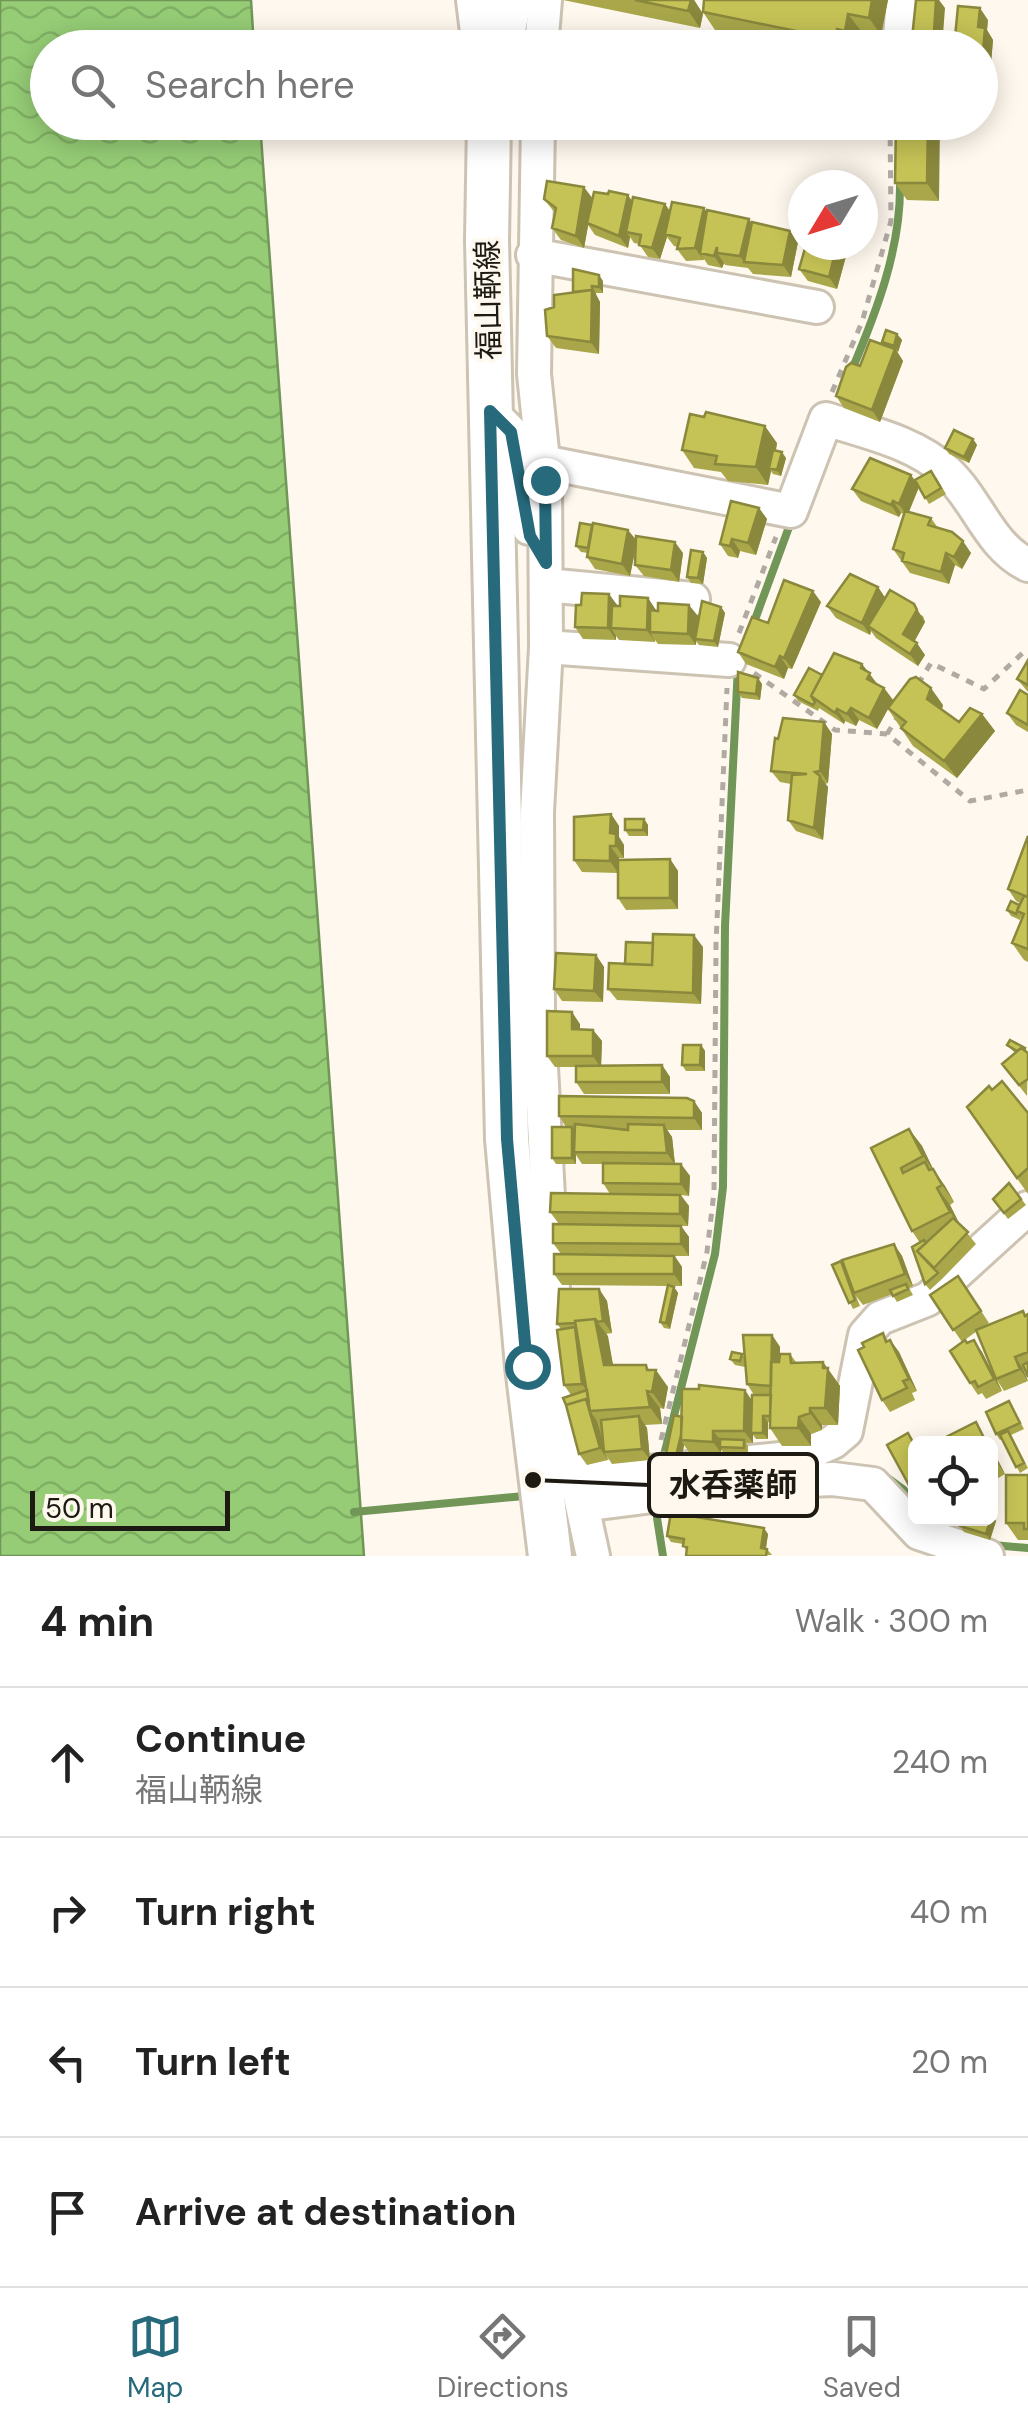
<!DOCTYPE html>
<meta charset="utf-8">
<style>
body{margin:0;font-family:"DM Sans","Noto Sans JP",sans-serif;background:#f2f2f2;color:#222}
.controls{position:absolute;right:30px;bottom:30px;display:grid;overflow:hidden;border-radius:15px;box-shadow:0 5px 25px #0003}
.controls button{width:90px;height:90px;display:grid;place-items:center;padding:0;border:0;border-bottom:2px solid #e0e0e0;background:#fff;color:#222;font:50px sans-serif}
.compass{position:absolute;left:788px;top:170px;width:90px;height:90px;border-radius:50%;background:#fff;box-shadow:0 5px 25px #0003;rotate:232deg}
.scale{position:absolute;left:30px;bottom:25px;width:200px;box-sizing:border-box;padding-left:10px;border:5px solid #1d1913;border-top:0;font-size:28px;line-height:35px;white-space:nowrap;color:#1d1913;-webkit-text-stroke:8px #fef8ee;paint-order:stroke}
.stop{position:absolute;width:30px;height:30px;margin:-22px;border:8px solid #266a7b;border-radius:50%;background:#fff}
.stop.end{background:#266a7b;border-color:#fff;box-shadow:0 2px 10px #0008}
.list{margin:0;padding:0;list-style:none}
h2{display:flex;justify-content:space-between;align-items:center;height:130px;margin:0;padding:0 40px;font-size:42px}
h2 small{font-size:32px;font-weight:400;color:#767676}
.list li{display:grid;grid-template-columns:65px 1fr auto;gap:30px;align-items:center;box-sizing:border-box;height:150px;padding:0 40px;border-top:2px solid #e0e0e0}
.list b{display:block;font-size:38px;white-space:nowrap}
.list p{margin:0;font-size:32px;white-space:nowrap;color:#767676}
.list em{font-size:32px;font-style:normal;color:#767676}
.icon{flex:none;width:55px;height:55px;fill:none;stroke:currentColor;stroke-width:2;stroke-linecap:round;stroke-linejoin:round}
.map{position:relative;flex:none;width:1028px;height:1556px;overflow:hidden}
.search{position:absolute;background:#fff;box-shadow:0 5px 25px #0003;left:30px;right:30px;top:30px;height:110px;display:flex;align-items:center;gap:25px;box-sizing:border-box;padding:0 35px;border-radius:55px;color:#767676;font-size:38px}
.sheet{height:730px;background:#fff}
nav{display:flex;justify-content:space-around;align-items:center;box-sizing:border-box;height:140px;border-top:2px solid #e0e0e0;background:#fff;font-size:28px;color:#767676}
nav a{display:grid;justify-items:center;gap:5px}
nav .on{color:#266a7b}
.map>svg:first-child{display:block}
</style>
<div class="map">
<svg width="1028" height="1556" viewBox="0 0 1028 1556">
<defs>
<pattern id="water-waves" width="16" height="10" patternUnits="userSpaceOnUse" patternTransform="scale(2.5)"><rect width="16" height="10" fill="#95cc75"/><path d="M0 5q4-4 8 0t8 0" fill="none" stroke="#80af64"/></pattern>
</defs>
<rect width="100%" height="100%" fill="#fef8ee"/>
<!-- water -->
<path fill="url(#water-waves)" stroke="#719658" stroke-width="2.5" d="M0 0H251L254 47 48 48V122L260 123 364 1556H0Z"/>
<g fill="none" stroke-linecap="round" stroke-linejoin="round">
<!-- stream -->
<path stroke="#719658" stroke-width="8" d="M851 372C876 313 901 249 900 184
M753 625 789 527
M664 1455 715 1254 723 1187 725 926 738 666
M885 1476 904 1490 916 1508
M354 1512 524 1496
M657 1518 663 1556
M993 1545 1028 1548"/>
<!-- minor casing -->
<g stroke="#cdc3b2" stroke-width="38">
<path id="minor" d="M473 0 479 48
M541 48 545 0
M899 48 903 0
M538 122 534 374 545 480 546 647 537 812 538 1012 559 1399 593 1556
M533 255 817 307
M490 411 511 432 529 528
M543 462 791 511 826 419C866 432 915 442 947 472 978 501 989 546 1028 565
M546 585 693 599
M546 647 729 660
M570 1461 578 1479 800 1457 833 1442 846 1431 865 1335 880 1318 928 1299 1028 1208
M582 1505 763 1482 833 1479 873 1484 919 1533 987 1556"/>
</g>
<!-- major casing -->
<g stroke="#cdc3b2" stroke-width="48">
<path id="major" d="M500 48 510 0
M489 122 487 240 507 1139 527 1366 550 1556"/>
</g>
<!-- path -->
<path stroke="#b0aaa2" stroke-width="5" stroke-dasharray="8 8" stroke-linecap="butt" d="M832 392 862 322 891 221 890 122
M739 633 776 537
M754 673 835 730 887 734 970 801 1028 790
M918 684 931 663 984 689 1028 648
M887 734 899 715
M661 1440 707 1252 714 1192 716 944 727 688"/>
<!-- minor -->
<use href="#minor" stroke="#fff" stroke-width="32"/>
<!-- major -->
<use href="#major" stroke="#fff" stroke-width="42"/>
</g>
<!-- wall -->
<path fill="#a9a74a" d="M563 0H694L703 14 700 28Z
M888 0 881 35 861 31 857 48H802L715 30 703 12Z
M988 20 987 30 993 40 991 63 980 62V48Z
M896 122 939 201 907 200 895 183Z
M544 199H593L665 204 670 211 704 208 706 212 752 224 790 231 798 242 791 277 753 274 748 268 725 265 724 263 722 268 708 265 704 259V260L686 261 677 249 678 247 674 246 667 237 660 259 648 257 639 244 634 243 630 237 628 248 595 235 588 225 584 248 561 240 552 228 555 213Z
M848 249 837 289 808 281 799 269Z
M603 281V293H596V297L600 302 599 354 556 348 547 336 554 307 573 292Z
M897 334 902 340 898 352 897 351 903 361 880 422 844 408 836 396 885 345 882 342Z
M973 439 977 445 969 463 949 454 945 448Z
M777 443 776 451 786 458 781 476 773 474 771 471 768 485 728 481 721 472 694 468 682 450Z
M911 475 917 484 936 477 946 494 929 504 919 487 909 512 931 518 938 528 971 553 962 569 955 565 949 584 910 573 893 549 904 514 901 513 899 517 861 501 852 489Z
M759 508 767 519 756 555 740 551 738 558 728 556 720 544Z
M636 540 683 553 679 582 644 576 635 565 636 546 630 576 595 569 587 557 588 553 581 552 576 546Z
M703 552 707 558 703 584 691 583 687 577Z
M878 587 885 598 923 616 925 622 914 641 925 655 918 666 876 638 871 631 870 635 836 618 827 606Z
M648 598 656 611 698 616 697 629 721 607 725 613 718 647 699 645 696 641V645L658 644 655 640V642L619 640 616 636V640L583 639 575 627 618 606Z
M821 602 792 669 788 668 784 679 746 664 738 652 768 623Z
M1028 660V692L1017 679Z
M862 664 877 684 884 688 893 700 888 708 943 705 942 709 959 722 982 714 995 731 957 778 913 746 888 709 877 729 859 720 856 726 845 721 844 724 819 708 818 711 798 701 794 695 822 676Z
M762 684 760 700 742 698 738 692Z
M1028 695V732L1016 725 1007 713Z
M824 722 832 734 828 783 825 784 828 787 823 840 796 831 788 820 791 784 780 782 771 771 778 739Z
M611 814 619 826V837L624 845V858H619V860L670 859 678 871V909L626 910 618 898V873L582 872 574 860Z
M644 819 648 825V836H629L625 830Z
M1028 836V962L1024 960 1012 943 1022 919 1021 917 1020 920 1011 916 1007 910 1019 905 1020 903 1016 901 1008 889Z
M703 947 701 1004 617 1000 608 989 625 964Z
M596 955 604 967 603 1002 562 1001 554 989Z
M580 1024V1029L593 1030 602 1041 601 1066 662 1065 670 1077V1094H584L576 1082V1067H555L547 1056Z
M701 1045 705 1051V1071H686L682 1065Z
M1007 1045 1025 1048 1028 1053 1027 1096 1002 1064 1015 1053Z
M992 1090 1028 1113V1194L967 1107Z
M694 1101 702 1113V1130H667L672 1137 675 1164H681L690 1176 689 1196 681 1195 689 1206 688 1226 559 1224 550 1212 610 1194 603 1183V1164H582L576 1155V1164H556L552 1158 566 1127 559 1116Z
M909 1129 922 1146 933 1169 945 1186 954 1202 950 1205 959 1223 976 1244 942 1279 930 1290 925 1284 920 1243 912 1231 871 1148Z
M1009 1183 1026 1205 1008 1219 993 1199Z
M681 1226 689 1237V1256H675L682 1267V1286H672L674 1287 678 1293 670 1329 664 1328 660 1322 668 1286 562 1285 554 1274 561 1254 553 1243Z
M894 1244 902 1256 913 1286 909 1288 913 1295 897 1302 892 1294 863 1305 856 1296 860 1306 853 1309 832 1265Z
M958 1276 989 1323 982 1328 1023 1311 1026 1315 1028 1314V1377L1024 1368 1023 1369 1028 1381 1004 1391 997 1380 1002 1391 986 1399 982 1393 978 1395 970 1383 967 1343 982 1352 994 1376 977 1331 962 1342 930 1295Z
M599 1289 607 1301 612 1333 606 1334 613 1365 650 1370 668 1387 664 1409 660 1408 662 1424 645 1425 647 1428 650 1460 612 1464 607 1456 608 1460 587 1465 579 1454 571 1395 564 1385 561 1329 557 1324Z
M883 1333 888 1341 890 1340 899 1352 917 1391 912 1393 915 1400 890 1412 882 1400 864 1347Z
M772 1335 780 1347V1354H790L796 1362H823L840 1386 838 1425H822V1430L811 1434V1446H782L770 1428V1422H768V1439H756L753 1435V1443H746L748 1446V1454L724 1453 721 1450V1453L689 1452 684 1445 681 1462 670 1460 666 1454 682 1417 752 1400 754 1395 747 1384 745 1367 735 1365 730 1359 742 1354 745 1357Z
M1009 1401 1024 1429 1011 1435 1028 1468 1020 1473 1002 1439 1000 1440 996 1434Z
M990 1445 1005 1474 990 1483Z
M1028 1475V1540H1018L1006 1523Z
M703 1512 701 1518 768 1534 766 1548 772 1555 687 1552 683 1544 671 1542 667 1536 679 1514Z
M992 1515 996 1521 990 1540 964 1532 960 1526Z"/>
<!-- shaded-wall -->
<path fill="#8a883c" d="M681 0H694L703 14 700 28Z
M872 0H888L881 35 869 18Z
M936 0H939L945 8 942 48H933Z
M980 8 988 20 987 30 993 40 991 63 983 51 978 27Z
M848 14 861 31 857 48 845 31Z
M837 29 849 47V48H841L835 39Z
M980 66 988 76 986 116 980 108Z
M928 122H940L939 201 927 183Z
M584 187 593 199 584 248 576 236Z
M628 195 636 207 626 232 630 237 628 248 619 236Z
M665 204 673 216 665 234 667 237 660 259 652 248Z
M704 208 712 220 700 253 704 260 695 248Z
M749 219 757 231 744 262 740 256Z
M790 231 798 242 791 277 783 265Z
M837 245H845L848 249 837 289 829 277Z
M717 247V253L724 263 722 268 714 256Z
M599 275 603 281V293L599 287Z
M592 286 600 302 599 354 591 342Z
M897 334 902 340 898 352 894 346Z
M895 349 903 361 880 422 872 410Z
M765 426 777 443 772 468H769L771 471 768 485 756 467Z
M973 439 977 445 969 463 964 457Z
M782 452 786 458 781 476 777 470Z
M911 475 919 487 907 516 899 504Z
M893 501 901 513 899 517 891 505Z
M759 508 767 519 756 555 748 543Z
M628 530 637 541 630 576 622 564Z
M732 539 740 551 738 558 730 546Z
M963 541 971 553 962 569 954 557Z
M675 542 683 553 679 582 671 570Z
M703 552 707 558 703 584 698 578Z
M946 553 955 565 949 584 941 572Z
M878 587 886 599 868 626 871 631 870 635 862 623Z
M813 591 821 602 792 669 784 658Z
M609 594 618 606 617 629 611 628 616 636V640L608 628Z
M648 598 656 610V632H650L655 642 647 630Z
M914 604 925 622 912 646 903 634Z
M689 605 698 616 696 645 688 634Z
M721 607 725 613 718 647 714 641Z
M917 643 925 655 918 666 910 654Z
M780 656 788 668 784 679 775 667Z
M862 664 878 685 875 690 861 668Z
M758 678 762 684 760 700 756 694Z
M884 688 893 700 877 729 869 718Z
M931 688 943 705 940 716 927 699Z
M851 708 859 720 856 726 847 714Z
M837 709 845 721 844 724 835 713Z
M982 714 995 731 957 778 944 761Z
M824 722 832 734 828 783 820 771Z
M820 776 828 787 823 840 814 828Z
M611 814 619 826V837L624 845V858L616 846 610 833Z
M644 819 648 825V836L643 830Z
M610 846 619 858 618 873 610 861Z
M670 859 678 871V909L670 898Z
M694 935 703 947 701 1004 693 993Z
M596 955 604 967 603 1002 594 991Z
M572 1012 580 1024V1041L572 1029Z
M593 1030 602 1041 601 1068 593 1056Z
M701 1045 705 1051V1071L700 1065Z
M662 1065 670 1077V1094L662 1082Z
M694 1101 702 1113V1130L694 1118Z
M664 1125 672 1137 675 1165 667 1153Z
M572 1127 577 1133 574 1152 576 1155V1164L572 1158Z
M909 1129 922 1146 935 1173 923 1156Z
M681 1164 690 1176 689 1196 681 1184Z
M933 1169 945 1186 954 1202 942 1185Z
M937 1188 950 1205 962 1229 950 1212Z
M680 1195 689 1206 688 1226 680 1214Z
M681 1226 689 1237V1256L681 1244Z
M894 1244 902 1256 913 1286 905 1274Z
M674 1256 682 1267V1286L674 1274Z
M674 1287 678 1293 670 1329 666 1323Z
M599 1289 607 1301 612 1333 603 1321Z
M595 1319 608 1336 616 1382 604 1365Z
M575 1327 589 1394 582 1384Z
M772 1335 780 1347 779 1398 771 1386Z
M890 1340 899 1352 917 1391 909 1379Z
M974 1340 982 1352 1002 1391 994 1379Z
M1015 1357 1023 1369 1028 1381 1020 1369Z
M823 1362 840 1386 838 1425 825 1408Z
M646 1365 654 1377 656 1370 668 1387 664 1409 652 1392Z
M745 1390 753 1402V1443L744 1431Z
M647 1391 660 1408 662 1424 650 1407Z
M810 1408 822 1425V1430L810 1413Z
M590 1411 597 1421 606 1452H604L608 1460 600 1448Z
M639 1416 647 1428 650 1460 642 1449Z
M763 1416 768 1422V1439L763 1433Z
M799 1417 811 1434V1446L798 1428Z
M685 1418 681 1440 684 1445 681 1462 676 1456Z
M713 1431 722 1442 721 1453 713 1442Z
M990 1445 1005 1474 997 1462 990 1450Z
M698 1506 703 1512 700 1523 696 1517Z
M992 1515 996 1521 990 1540 986 1534Z
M764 1528 768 1534 765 1554 761 1548Z"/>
<!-- building -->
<path fill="#c5c256" stroke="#8a883c" stroke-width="2.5" d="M635 0H691L688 11Z
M704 0H872L869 18 848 14 845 31 837 29 835 39 703 12Z
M916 0H936L933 48H911Z
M958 6 980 8 978 27 985 28 983 51H980V48H954Z
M896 122H928L927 183H895Z
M547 181 584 187 576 236 552 228 556 208 544 199Z
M609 191 628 195 619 236 587 223 594 192 608 194Z
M633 197 665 204 652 248 639 245 641 235 626 232Z
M672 202 704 208 695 248 677 249 680 238 665 234Z
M707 210 749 219 740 256 717 253V247L714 256 700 253Z
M752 222 790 231 783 265 744 262Z
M806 245H837L829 277 799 269Z
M573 269 599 275V287L592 286V293V290L573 292Z
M592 290 591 342 547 336 545 310 554 307V295Z
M886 330 897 334 894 346 882 342Z
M870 340 895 349 872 410 836 396 846 367 851 363 860 366Z
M706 412 765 426 756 467 715 464 717 456 682 450 690 414 704 417Z
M954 430 973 439 964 457 945 448Z
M773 450 782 452 777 470 769 468Z
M870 458 911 475 899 504 893 501 891 505 852 489Z
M931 471 941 488 925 498 915 480Z
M731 501 759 508 748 543 732 539 730 546 720 544Z
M905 511 931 518 928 525 952 532 963 541 954 557 946 553 941 572 902 561 904 553 893 549Z
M580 523 592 525 588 548 576 546Z
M593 523 628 530 622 564 587 557Z
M636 536 675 542 671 570 635 565Z
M691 550 703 552 698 578 687 577Z
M850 574 878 587 862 623 827 606Z
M784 580 813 591 784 658 780 656 775 667 738 652 752 617 768 623Z
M890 590 914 604 917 610 903 634 917 643 910 654 868 626Z
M582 593 609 594 608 628 575 627 576 605H581Z
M620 596 648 598 647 630 611 628 612 606H620Z
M702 601 721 607 714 641 695 639Z
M658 603 689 605 688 634 650 632V610L658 611Z
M834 653 862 664 861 668 870 673 867 679 884 688 869 718 851 708 847 714 837 709 835 713 811 696Z
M1028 660V685L1017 679Z
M809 668 822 675 811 696 815 702 813 705 794 695Z
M738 672 758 678 756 694 738 692Z
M916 677 931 688 927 699 959 722 970 708 982 714 944 761 901 728 906 722 888 708 910 679Z
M1020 690 1028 695V725L1007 713Z
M783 718 824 722 820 771 815 772 820 776 814 828 788 820 792 775 807 774 771 771 775 738 778 739Z
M611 814 610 833 616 834V846H610V861L574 860V817Z
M625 819H644L643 830H625Z
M1028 836V897L1008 889Z
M670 859V898H618V860Z
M1024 896 1028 897V949L1012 943 1024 914 1017 911Z
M1011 901 1019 905 1016 914 1007 910Z
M653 934 694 935 693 993 608 989 609 963 652 965Z
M626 942 653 943 652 965 625 964Z
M556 953 596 955 594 991 554 989Z
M547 1011 572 1012V1029L593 1030V1056H547Z
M1010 1040 1025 1048 1024 1050 1021 1048 1017 1051 1007 1045Z
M683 1045H701L700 1065H682Z
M1021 1048 1028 1053V1079L1019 1085 1002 1064Z
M662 1065V1082H576V1066Z
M1002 1081 1028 1113V1168L1017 1178 967 1107 989 1086 992 1090Z
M559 1096 687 1098 694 1101V1118L559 1116Z
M575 1124 628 1130V1124L664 1125 667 1153 574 1152Z
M552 1127H572V1158H552Z
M909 1129 923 1156 901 1168 903 1173 925 1162 929 1170 933 1169 942 1185 937 1188 950 1212 912 1231 871 1148Z
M603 1163 681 1164V1184L603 1183Z
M1009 1183 1021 1199 1004 1213 993 1199Z
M551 1193 680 1195V1214L550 1212Z
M953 1218 968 1232 934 1268 917 1251Z
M553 1224 681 1226V1244L553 1243Z
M924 1240 926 1243 917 1251 938 1273 925 1284 912 1247Z
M894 1244 905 1274 854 1293 842 1260Z
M554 1254 674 1256V1274H554Z
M841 1261 855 1300 849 1303 832 1265Z
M958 1276 981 1311 953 1330 930 1295Z
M906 1284 908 1289 893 1296 890 1290Z
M668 1285 674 1287 666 1323 660 1322Z
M559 1289H599L603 1321 598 1322 595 1319 575 1321V1323L557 1324Z
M1023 1311 1025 1316 1028 1314V1352L1015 1357 1020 1369 996 1379 976 1330Z
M595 1319 604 1365H646L647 1370H656L652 1392 647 1391 650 1407 590 1411 575 1321Z
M575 1327 582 1384 564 1385 557 1330Z
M883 1333 886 1342 890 1340 909 1379 903 1381 907 1388 882 1400 858 1350 864 1347 862 1343Z
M743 1335H772L771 1386 747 1384Z
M965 1340 967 1343 974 1340 994 1379 978 1387 975 1381 970 1383 950 1351Z
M732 1352 742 1354 740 1361 730 1359Z
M780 1354H790L791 1363 823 1362V1368H828L825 1408H810V1413L799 1417 798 1428H770L771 1362H779Z
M1028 1362V1377L1023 1365Z
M699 1385 745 1390 744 1431H713V1442L681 1440 682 1389H699Z
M587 1390 589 1403 586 1399 566 1405 563 1398Z
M752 1395H771L770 1416H763V1433H751Z
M586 1399 600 1448 579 1454 566 1405Z
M1009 1401 1020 1423 996 1434 986 1412Z
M674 1415 682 1417 681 1435 676 1456 666 1454Z
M639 1416 642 1449 604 1452 601 1420Z
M976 1422 987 1444H944L942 1439Z
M1008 1431 1024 1463 1016 1467 1000 1435Z
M908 1433 916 1448V1498L887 1445Z
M720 1439 744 1440V1448L720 1447Z
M990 1450 997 1462 990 1466Z
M1006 1475H1028V1529H1024V1523H1006Z
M681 1503 698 1506 696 1517 764 1528 761 1548 767 1549 766 1556H686L687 1547 683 1546 684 1539 667 1536 671 1512 679 1514Z
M990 1515H992L986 1534 960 1526 962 1518H990Z"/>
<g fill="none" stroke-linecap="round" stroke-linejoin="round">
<!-- route -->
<path stroke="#266a7b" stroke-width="12" d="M527 1366 507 1139 490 411 511 432 530 536 546 563 545 480"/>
</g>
<g text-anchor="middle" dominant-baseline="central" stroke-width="8" stroke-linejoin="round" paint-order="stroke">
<!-- street labels -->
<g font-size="30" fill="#1d1913" stroke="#fef8ee">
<text transform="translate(488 300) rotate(-91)">福山鞆線</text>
</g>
</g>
<!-- callouts -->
<path fill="none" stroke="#1d1913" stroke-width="4" d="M533 1480L649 1485"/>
<circle fill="#1d1913" stroke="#fef8ee" stroke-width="4" cx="533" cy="1480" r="10"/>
<rect fill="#fef8ee" stroke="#1d1913" stroke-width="4" x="649" y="1454" width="168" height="62" rx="10"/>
<g font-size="32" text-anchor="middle" font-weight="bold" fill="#1d1913">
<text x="733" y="1496">水呑薬師</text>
</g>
</svg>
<div class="controls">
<button><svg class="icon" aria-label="locate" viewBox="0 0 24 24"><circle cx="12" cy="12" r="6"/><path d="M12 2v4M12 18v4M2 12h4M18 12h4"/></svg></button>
</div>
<svg class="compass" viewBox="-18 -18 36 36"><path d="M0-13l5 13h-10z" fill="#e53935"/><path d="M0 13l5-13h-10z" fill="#767676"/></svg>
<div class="scale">50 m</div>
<div class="stop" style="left:527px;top:1366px"></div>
<div class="stop end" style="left:545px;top:480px"></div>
<div class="search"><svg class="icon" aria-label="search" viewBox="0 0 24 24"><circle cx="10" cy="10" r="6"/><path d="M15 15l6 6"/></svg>Search here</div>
</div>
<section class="sheet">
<h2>4 min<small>Walk · 300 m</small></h2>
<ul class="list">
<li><svg class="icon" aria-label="ahead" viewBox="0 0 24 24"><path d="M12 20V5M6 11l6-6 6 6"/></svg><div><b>Continue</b><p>福山鞆線</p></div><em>240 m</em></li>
<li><svg class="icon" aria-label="right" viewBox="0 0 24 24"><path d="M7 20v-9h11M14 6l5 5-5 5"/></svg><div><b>Turn right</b></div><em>40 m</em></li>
<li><svg class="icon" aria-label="left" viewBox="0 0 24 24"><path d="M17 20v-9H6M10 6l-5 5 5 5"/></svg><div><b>Turn left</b></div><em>20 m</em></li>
<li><svg class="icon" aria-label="arrive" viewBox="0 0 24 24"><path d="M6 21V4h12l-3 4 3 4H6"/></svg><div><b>Arrive at destination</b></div></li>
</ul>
</section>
<nav>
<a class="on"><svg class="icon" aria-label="map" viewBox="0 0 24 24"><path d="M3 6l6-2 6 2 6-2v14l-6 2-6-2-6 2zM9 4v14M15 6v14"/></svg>Map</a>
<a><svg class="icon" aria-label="directions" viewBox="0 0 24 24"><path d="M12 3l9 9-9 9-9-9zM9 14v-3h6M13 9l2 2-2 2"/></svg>Directions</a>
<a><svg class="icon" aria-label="saved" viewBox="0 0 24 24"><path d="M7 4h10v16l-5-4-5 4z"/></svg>Saved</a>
</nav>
